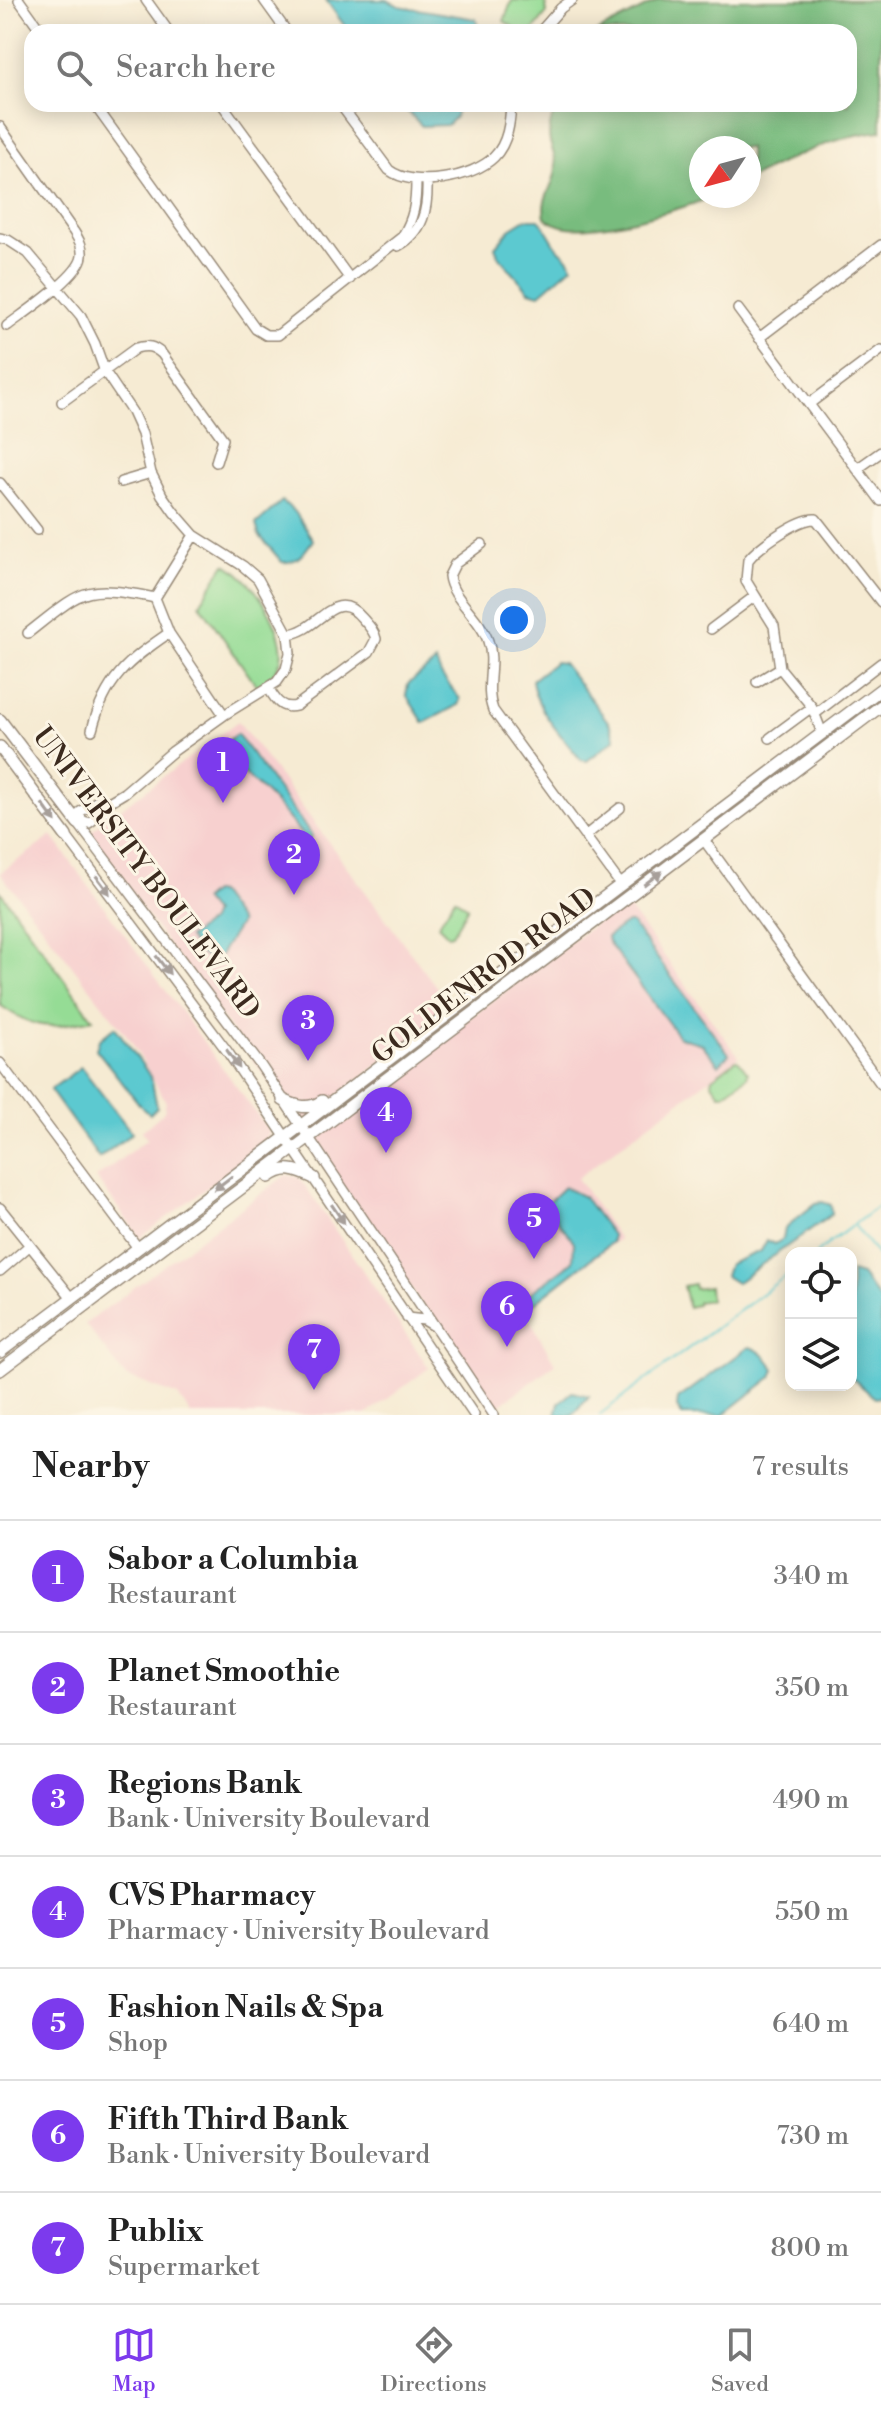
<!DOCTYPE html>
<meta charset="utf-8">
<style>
body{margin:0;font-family:"Libre Bodoni",serif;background:#f6f6f6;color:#222}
.controls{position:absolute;right:24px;bottom:24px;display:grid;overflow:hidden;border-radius:16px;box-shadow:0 4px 20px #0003}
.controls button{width:72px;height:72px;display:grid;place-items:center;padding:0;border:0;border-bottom:2px solid #e0e0e0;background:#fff;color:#222;font:40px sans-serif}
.compass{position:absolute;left:689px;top:136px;width:72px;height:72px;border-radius:50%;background:#fff;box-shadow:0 4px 20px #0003;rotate:234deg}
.you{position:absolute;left:514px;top:620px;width:28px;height:28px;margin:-20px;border:6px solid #fff;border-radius:50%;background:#1a73e8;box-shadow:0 0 0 12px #1a73e833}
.badge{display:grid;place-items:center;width:52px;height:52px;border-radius:50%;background:#7c3aed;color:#fff;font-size:26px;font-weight:700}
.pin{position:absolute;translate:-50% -66px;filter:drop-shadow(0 2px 4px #0008)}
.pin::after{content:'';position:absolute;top:42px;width:28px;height:24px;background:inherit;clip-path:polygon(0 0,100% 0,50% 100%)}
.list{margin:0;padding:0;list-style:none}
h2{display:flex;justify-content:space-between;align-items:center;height:104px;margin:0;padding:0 32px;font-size:34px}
h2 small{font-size:26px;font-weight:400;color:#767676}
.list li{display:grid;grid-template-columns:52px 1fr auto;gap:24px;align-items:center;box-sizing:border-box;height:112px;padding:0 32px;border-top:2px solid #e0e0e0}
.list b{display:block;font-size:30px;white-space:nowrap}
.list p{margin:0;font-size:26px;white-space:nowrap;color:#767676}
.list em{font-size:26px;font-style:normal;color:#767676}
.icon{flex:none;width:44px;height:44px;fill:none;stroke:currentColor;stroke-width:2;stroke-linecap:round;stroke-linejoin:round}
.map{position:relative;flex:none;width:881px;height:1415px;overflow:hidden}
.search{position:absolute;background:#fff;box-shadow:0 4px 20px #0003;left:24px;right:24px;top:24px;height:88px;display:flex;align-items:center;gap:20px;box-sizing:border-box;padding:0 28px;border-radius:24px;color:#767676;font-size:30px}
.sheet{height:888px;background:#fff}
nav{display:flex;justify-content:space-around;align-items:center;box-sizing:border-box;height:112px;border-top:2px solid #e0e0e0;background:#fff;font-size:22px;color:#767676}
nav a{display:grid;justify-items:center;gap:4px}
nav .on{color:#7c3aed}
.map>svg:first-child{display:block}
</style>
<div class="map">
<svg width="881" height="1415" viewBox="0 0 881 1415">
<rect width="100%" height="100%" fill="#fcf5e5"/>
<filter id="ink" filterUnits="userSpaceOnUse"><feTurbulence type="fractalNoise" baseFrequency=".0125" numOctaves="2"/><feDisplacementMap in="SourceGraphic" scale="16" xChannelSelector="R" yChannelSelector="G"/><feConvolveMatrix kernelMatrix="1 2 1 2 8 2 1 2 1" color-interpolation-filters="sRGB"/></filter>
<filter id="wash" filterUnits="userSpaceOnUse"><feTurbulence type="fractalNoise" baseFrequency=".006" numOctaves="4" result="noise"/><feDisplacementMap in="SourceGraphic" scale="32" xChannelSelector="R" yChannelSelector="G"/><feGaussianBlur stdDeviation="1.8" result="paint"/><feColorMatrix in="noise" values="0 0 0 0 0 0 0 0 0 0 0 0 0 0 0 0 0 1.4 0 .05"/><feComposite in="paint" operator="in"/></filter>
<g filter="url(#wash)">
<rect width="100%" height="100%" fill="#f6ebd3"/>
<!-- built -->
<path fill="#f7d0cf" d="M238 721 452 1008 300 1124 87 834Z
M52 836 269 1131 267 1142 140 1238 96 1178 147 1139 142 1131 164 1112 166 1102 131 1041 0 873Z
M624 902 739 1057 577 1178 619 1239 525 1311 555 1364 493 1410 310 1138Z
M286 1175 299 1177 429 1368 366 1415H191L178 1396 125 1376 85 1324Z"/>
<!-- green -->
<path fill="#95dc95" stroke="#68835a" stroke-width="2" d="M512 0 545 1 547 13 532 32H521L504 21Z
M225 564C251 575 287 630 281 659 278 672 268 680 257 687L200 604Z
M0 891 93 1019C50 1028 38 1032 0 1005Z
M455 898 468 907 452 934 448 935 438 925Z
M736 1060 739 1061 748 1073 747 1077 724 1094H720L711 1082 712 1078Z
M694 1284 695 1289 709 1287 710 1300 697 1302V1305L688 1307 683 1286Z"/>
<!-- forest -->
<path fill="#78bc7e" stroke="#5a734e" stroke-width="2" d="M659 0H881V131C839 135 786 159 749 179V148H701V196H714C680 210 604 231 567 227 558 226 552 223 545 217 541 198 551 191 555 174 558 161 553 154 550 142 547 130 553 116 556 104H849V32H597Z"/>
<!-- water -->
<path fill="#5cc9d0" stroke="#4c7a77" stroke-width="2" d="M326 0H387L399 6 476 19 479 32H349Z
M400 104H458L455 117 447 125 422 126Z
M526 219H539C546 228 549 235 555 244 560 253 569 254 572 266L540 294 529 291 499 257 495 247 510 229Z
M282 501 295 512 313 540C305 551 298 564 282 562L259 535 256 524Z
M436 662 441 675 460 699 458 705 424 723 406 695 408 684Z
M555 662 563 663 609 723 615 739 587 761 581 760C562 736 536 711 532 680Z
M237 734 312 836 310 839 306 840C283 810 259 784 228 761L212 764 203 770 199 767V763Z
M212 892 218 893 240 923 218 958 212 960 202 955 188 938 210 921 213 913 203 900Z
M627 923H631L729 1054 719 1065 702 1044 679 1037 608 942 607 937Z
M115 1027 151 1077 157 1107 150 1114 144 1110 96 1049 99 1040Z
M81 1067 132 1133 99 1158 50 1090Z
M564 1187 584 1197 612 1235V1242L529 1307 523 1300 525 1297 573 1261 574 1242 558 1222 547 1203Z
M822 1202 831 1205 832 1214 736 1283 725 1276 729 1264 761 1251 767 1240 775 1244 783 1239 785 1228 816 1203Z
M851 1272 861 1275 881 1302V1397L875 1398 851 1377Z
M749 1347C761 1350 768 1359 775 1369L772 1377 723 1415H682L677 1408 678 1399Z
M572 1392 589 1396 572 1415H556L559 1403Z"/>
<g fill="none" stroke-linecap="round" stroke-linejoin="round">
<!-- stream -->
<path stroke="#5cc9d0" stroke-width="2" d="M855 1226 881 1260
M816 1253 881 1204
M599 1415 791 1272"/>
</g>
</g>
<g filter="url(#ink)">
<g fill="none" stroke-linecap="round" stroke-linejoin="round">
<!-- minor casing -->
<g stroke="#988a78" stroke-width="12">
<path id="minor" d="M19 0 42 32
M146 0 169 32
M264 0 287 32
M540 32 561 8 572 0
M94 104 256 329 266 335H278L402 237C414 218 416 203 416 181
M222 104 350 279
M340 104 389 170C414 189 473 178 494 157 508 143 510 122 511 104
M0 127 74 232C79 240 83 246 82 256 80 276 24 313 7 326
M0 238 8 240 28 253 81 316 95 344 105 372 132 412 142 434 151 473 162 495 174 512 194 535 243 566 258 579 288 634 290 653 286 669 277 682 224 715 172 752 124 793 109 802 99 800 80 812 81 820 78 823 261 1066 494 1415
M398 246C424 232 428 208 427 181
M738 309 881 501
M759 338 881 245
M62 402 136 348C148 345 153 346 162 354L223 439 216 462
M809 404 881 350
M857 469 881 452
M121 482 151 473
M0 483 37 530
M194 535 155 598 169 633 224 715
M482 544 455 564 449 576C451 598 480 617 488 641 496 664 484 687 493 710L621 885
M711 629 755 596
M28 633C84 589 83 584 155 598
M757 682 780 668
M269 689C275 699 281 710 296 706L369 652 376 639C374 630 368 625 362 618 334 585 319 632 288 634
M816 713 881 663
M92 730C105 679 128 661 169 633
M822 733 812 707 780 668 774 626 746 581 748 560C758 547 800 517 816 519L881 602
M770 738 812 707
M81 820 89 823 106 810 109 802
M66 836 227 1051 474 1415
M585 836 620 808
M704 840 881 1084
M0 1063 138 1248
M0 1208 72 1298
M0 1271 29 1246
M407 1318 424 1320 434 1326"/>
</g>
<!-- major casing -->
<g stroke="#988a78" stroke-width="14">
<path id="major" d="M0 720 78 823
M0 747 66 836
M283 1100C297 1107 309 1110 322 1101
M269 1177C285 1165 297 1170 314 1178
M0 1352 881 689
M0 1370 881 706"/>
</g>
<!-- minor -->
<use href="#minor" stroke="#fff" stroke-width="9"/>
<!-- major -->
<use href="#major" stroke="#fff" stroke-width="11"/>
</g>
<!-- one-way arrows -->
<defs><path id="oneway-solid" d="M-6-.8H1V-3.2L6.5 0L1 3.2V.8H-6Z" transform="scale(2)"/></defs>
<g fill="#a79f9a">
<use href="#oneway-solid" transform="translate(49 813) rotate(54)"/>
<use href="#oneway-solid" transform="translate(653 878) rotate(-37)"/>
<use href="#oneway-solid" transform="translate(103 885) rotate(53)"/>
<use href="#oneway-solid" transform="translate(163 965) rotate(53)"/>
<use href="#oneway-solid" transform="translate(233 1059) rotate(55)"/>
<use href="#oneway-solid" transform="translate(223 1183) rotate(143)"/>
<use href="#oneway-solid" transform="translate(338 1214) rotate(56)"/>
</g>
</g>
<g text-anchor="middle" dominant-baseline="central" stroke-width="6" stroke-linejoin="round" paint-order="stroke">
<!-- street labels -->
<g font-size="28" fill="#3b2a1e" stroke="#fcf5e5">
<text transform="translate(146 873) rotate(53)">UNIVERSITY BOULEVARD</text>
<text transform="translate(484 976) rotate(-37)">GOLDENROD ROAD</text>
</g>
</g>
</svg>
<div class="controls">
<button><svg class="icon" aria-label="locate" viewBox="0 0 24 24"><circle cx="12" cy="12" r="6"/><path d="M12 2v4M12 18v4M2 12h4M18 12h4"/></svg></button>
<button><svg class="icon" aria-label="layers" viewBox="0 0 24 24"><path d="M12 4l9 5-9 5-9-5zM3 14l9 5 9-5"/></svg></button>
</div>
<svg class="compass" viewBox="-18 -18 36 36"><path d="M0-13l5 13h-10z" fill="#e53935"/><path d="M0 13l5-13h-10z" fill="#767676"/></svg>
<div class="you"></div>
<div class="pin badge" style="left:223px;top:803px">1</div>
<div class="pin badge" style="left:294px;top:895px">2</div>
<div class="pin badge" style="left:308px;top:1061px">3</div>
<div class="pin badge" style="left:386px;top:1153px">4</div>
<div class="pin badge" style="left:534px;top:1259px">5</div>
<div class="pin badge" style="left:507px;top:1347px">6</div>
<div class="pin badge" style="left:314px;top:1390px">7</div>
<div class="search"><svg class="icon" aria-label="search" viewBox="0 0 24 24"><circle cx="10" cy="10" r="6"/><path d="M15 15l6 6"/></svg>Search here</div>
</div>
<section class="sheet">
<h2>Nearby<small>7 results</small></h2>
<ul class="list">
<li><span class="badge">1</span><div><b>Sabor a Columbia</b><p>Restaurant</p></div><em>340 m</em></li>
<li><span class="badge">2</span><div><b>Planet Smoothie</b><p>Restaurant</p></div><em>350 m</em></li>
<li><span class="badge">3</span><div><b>Regions Bank</b><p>Bank · University Boulevard</p></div><em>490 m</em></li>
<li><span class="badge">4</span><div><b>CVS Pharmacy</b><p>Pharmacy · University Boulevard</p></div><em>550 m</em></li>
<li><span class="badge">5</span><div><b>Fashion Nails &amp; Spa</b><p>Shop</p></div><em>640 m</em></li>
<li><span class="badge">6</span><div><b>Fifth Third Bank</b><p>Bank · University Boulevard</p></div><em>730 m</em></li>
<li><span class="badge">7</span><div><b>Publix</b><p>Supermarket</p></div><em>800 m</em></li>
</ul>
</section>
<nav>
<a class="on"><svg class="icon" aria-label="map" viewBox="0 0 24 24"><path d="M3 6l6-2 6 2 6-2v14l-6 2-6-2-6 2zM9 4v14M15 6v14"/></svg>Map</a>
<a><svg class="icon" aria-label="directions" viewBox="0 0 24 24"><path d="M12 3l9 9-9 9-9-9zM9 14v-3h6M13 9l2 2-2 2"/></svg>Directions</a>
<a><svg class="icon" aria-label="saved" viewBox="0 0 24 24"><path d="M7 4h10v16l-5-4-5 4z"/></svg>Saved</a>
</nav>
